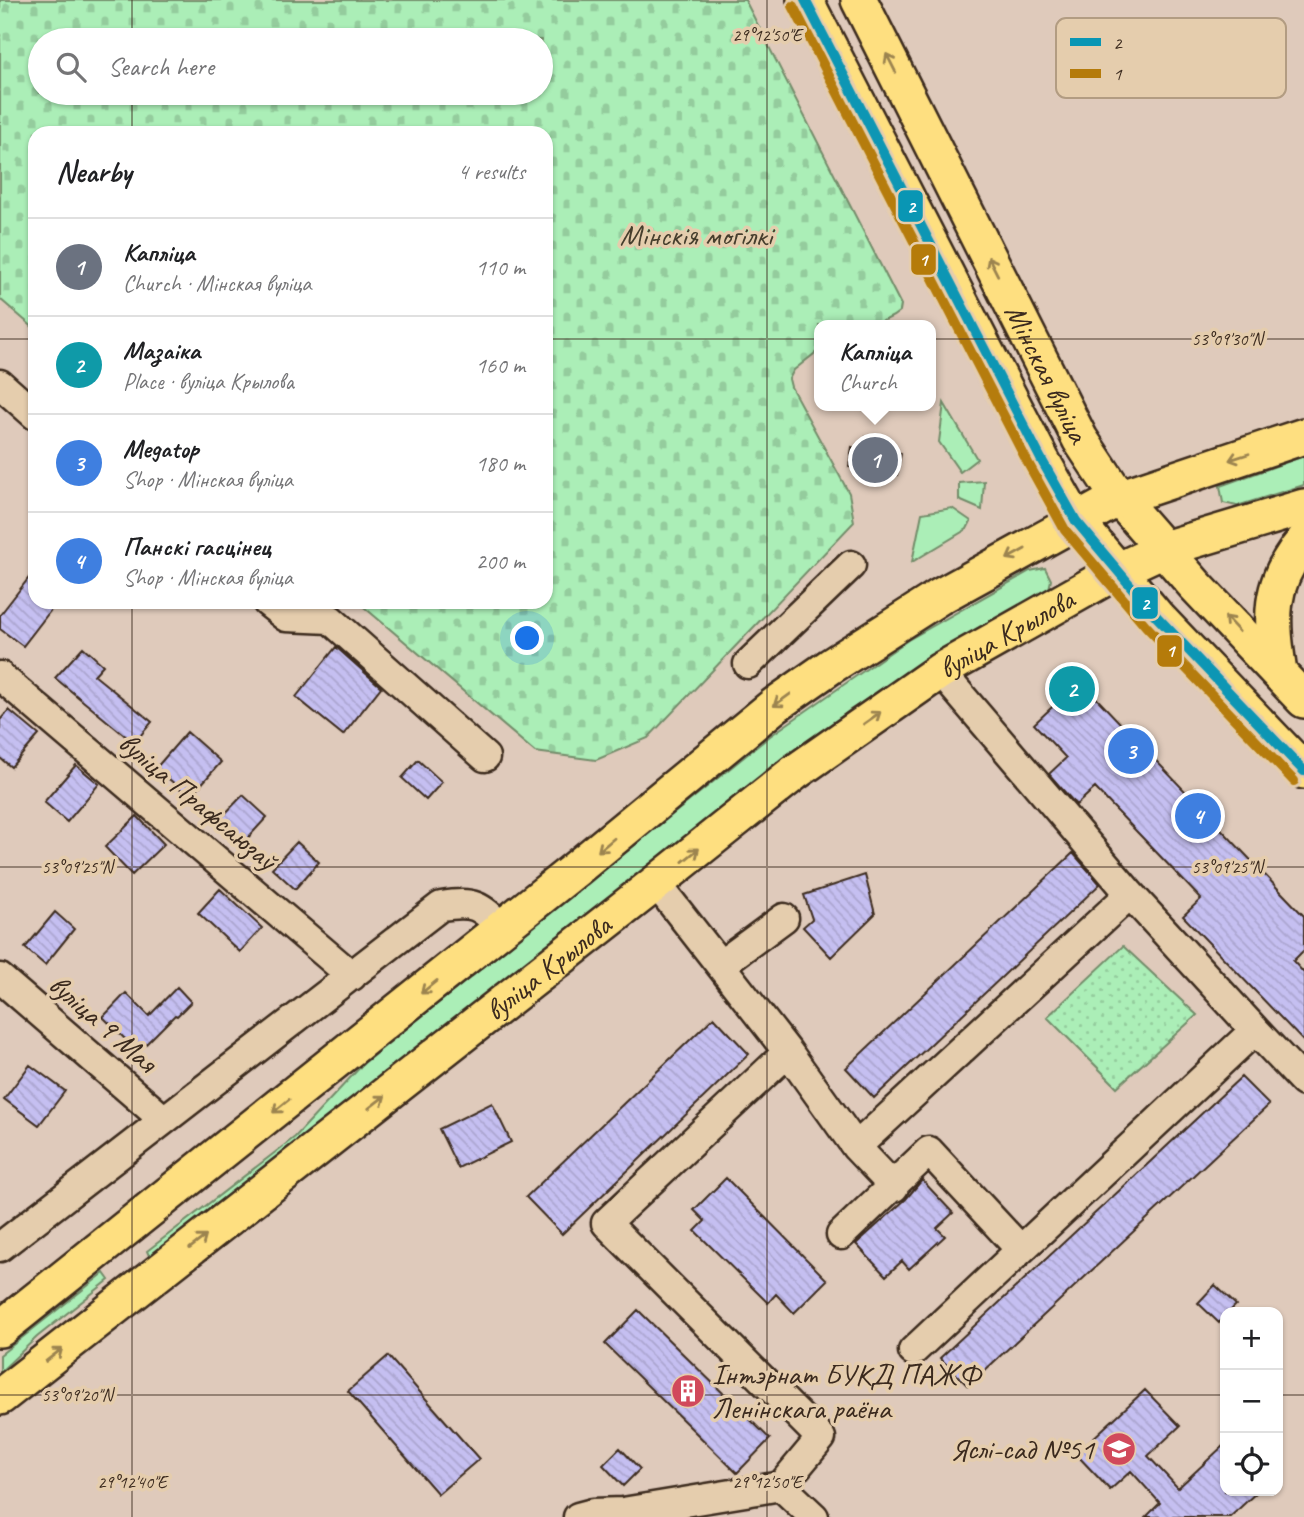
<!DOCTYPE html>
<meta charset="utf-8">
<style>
body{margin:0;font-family:Caveat,sans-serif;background:#f6f6f6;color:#202124}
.controls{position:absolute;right:21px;bottom:21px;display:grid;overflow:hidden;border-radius:14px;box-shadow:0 2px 5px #0004}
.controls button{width:63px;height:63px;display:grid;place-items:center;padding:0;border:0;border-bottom:2px solid #e0e0e0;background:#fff;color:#202124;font:35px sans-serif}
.you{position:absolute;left:528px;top:639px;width:24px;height:24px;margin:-18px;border:5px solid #fff;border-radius:50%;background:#1a73e8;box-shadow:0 0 0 10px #1a73e833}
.badge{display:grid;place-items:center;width:46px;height:46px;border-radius:50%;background:#0b8043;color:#fff;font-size:23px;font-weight:700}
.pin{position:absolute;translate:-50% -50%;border:4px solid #fff;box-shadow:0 2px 7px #0006}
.popup{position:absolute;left:814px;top:320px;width:122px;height:91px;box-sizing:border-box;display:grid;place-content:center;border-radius:14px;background:#fff;filter:drop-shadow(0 2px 5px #0005);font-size:23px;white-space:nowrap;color:#757577}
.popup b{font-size:26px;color:#202124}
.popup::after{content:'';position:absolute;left:50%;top:100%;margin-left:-14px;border:14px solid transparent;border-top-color:#fff}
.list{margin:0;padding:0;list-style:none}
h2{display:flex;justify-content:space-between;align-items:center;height:91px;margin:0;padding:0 28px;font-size:30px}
h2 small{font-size:23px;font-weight:400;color:#757577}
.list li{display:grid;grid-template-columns:46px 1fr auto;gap:21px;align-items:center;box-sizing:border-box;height:98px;padding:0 28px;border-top:2px solid #e0e0e0}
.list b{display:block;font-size:26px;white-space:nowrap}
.list p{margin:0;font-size:23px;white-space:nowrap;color:#757577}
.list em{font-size:23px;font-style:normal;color:#757577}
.icon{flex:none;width:38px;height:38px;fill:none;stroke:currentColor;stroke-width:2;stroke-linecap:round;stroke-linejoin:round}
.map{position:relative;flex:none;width:1304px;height:1517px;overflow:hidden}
.search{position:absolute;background:#fff;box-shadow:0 2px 5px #0004;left:28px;top:28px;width:525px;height:77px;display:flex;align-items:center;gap:18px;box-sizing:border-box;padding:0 24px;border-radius:38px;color:#757577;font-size:26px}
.panel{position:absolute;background:#fff;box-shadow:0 2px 5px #0004;left:28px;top:126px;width:525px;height:483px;border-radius:21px}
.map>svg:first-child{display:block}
</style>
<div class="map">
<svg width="1304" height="1517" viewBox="0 0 1304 1517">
<defs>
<pattern id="cemetery-stones" width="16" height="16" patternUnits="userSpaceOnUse" patternTransform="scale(1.75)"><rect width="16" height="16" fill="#abeeb7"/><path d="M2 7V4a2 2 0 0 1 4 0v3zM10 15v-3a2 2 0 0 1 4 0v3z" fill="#94cc9d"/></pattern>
<pattern id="park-dots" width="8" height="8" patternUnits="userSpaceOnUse" patternTransform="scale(1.75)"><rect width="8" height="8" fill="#abeeb7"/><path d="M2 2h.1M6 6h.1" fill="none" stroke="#94cc9d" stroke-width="1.8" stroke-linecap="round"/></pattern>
<pattern id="building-back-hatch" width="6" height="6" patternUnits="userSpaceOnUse" patternTransform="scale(1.75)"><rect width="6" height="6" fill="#c5bff1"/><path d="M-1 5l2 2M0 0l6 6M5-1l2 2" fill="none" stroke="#aaa4ce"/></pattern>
</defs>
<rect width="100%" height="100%" fill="#dfcabb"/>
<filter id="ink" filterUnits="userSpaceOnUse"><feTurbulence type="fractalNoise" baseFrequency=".0143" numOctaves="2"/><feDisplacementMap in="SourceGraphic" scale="14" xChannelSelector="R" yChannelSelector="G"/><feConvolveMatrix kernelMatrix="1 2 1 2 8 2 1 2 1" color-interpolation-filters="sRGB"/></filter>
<g filter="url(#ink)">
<!-- green -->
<path fill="#abeeb7" stroke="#738c6a" stroke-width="2" d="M944 403 977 459 960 472 939 442Z
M1304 456V485L1237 506 1223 503 1220 486Z
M984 481 982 510 959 500V483Z
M952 508 971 521 967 529 912 562 922 513Z
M1045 568 1051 580 1049 589 1039 598 946 649 850 710 150 1258 147 1251 295 1137 364 1063 770 736 908 640 1030 571Z
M104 1273 109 1280 37 1337 0 1372V1355Z"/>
<!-- cemetery -->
<path fill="url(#cemetery-stones)" stroke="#738c6a" stroke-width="2" fill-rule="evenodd" d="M0 0H745L901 305 900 311C879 330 845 325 819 325V350L794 370 789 379 791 387 849 493 854 522 648 738 596 760 535 752 358 602H546V133H35V329L0 299ZM40 40H541V93H40Z"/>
<!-- park -->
<path fill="url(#park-dots)" stroke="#738c6a" stroke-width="2" d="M1123 946 1197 1015 1117 1087 1047 1017Z"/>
<!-- building -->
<path fill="url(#building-back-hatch)" stroke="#3b2a1e" stroke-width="2" d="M866 437 888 441 887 451 901 453 897 475 882 473 880 482 859 478 861 469 849 467 852 447 864 450Z
M35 570V602H57L23 646 0 629V615Z
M83 647 103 665 94 675 152 722 134 743 55 678Z
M336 647 381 687 343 735 296 697Z
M1080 681 1304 916V950L1293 961 1304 973V1042L1183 916 1201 899 1095 788 1076 805 1049 774 1066 758 1034 724Z
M9 710 39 735 11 767 0 758V720Z
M187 732 221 762 190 797 156 768Z
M418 760 442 782 426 800 402 778Z
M76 765 99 784 67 822 44 802Z
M243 795 267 817 244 842 220 819Z
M137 816 164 844 132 875 105 847Z
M297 842 319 862 295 889 272 868Z
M1073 853 1100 884 874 1098 846 1068Z
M865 875 875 914 831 957 803 927 812 919 804 895Z
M220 889 262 928 240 952 198 913Z
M55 912 74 929 45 965 25 948Z
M177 987 191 1002 177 1016 175 1015 138 1052 103 1017 126 993 149 1016Z
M714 1017 749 1054 562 1234 526 1197Z
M30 1065 65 1091 39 1125 4 1099Z
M1241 1077 1269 1105 968 1386 940 1358Z
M492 1103 511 1142 458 1168 439 1129Z
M726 1178 827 1280 794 1313 776 1294 768 1303 695 1231 705 1221 694 1210Z
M922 1180 953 1213 937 1228 945 1236 909 1269 902 1261 886 1276 856 1244 906 1199Z
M1215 1285 1236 1305 1229 1312H1225V1316L1219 1323 1198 1303Z
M638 1310 770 1439 737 1473 605 1344Z
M388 1356 479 1459 438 1494 348 1391Z
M1145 1390 1180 1426 1148 1456 1178 1488 1225 1444V1491H1258L1230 1517H1146L1160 1503 1131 1471 1110 1490 1076 1454Z
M620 1448 640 1469 623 1486 603 1465Z"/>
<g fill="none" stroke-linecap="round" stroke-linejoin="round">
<!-- minor casing -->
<g stroke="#3b2a1e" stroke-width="33">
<path id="minor" d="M0 384 35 415
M267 602 286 617 330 619 485 757
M748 664 851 565
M940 671 1130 894 1255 1030
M0 676 352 976
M656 883 788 1052 856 1147 894 1187
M720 965 784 918
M0 978 163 1119
M788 1052 606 1223 821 1438 781 1486 814 1517
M856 1147 1130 894
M841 1235 929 1151 1020 1249
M0 1247 441 906C475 901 479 905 503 928
M913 1351 1255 1030 1304 1082
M578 1517 593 1513 623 1512 781 1486"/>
</g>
<!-- major casing -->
<g stroke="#3b2a1e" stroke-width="40">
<g id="major">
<path d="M805 0 1041 459 1076 521 1156 616 1304 771"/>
<path id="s1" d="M859 0 1080 439 1119 498 1195 585 1304 700"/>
<path d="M1279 673C1271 620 1267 584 1304 541"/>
<path d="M0 1329 577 868 775 705 831 666 939 597 1119 498 1304 436"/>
<path id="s2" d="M0 1397 656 883 794 773 940 671 1119 570 1164 549 1304 507"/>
</g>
</g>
<!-- minor -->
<use href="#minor" stroke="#e5cdad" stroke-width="28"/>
<!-- major -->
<use href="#major" stroke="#fedf80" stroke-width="35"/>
<!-- bus-1 casing -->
<g stroke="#e5cdad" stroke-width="16">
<path id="bus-1" d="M805 0 1041 459 1076 521 1156 616 1304 771"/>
</g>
<!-- bus-2 casing -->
<g stroke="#e5cdad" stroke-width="16">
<path id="bus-2" d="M793 6 1029 465 1065 530 1146 626 1294 781"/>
</g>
<!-- bus-1 -->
<use href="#bus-1" stroke="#0996b4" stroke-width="10"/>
<!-- bus-2 -->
<use href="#bus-2" stroke="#b57b0a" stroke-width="10"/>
</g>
<!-- one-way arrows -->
<defs><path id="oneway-shaft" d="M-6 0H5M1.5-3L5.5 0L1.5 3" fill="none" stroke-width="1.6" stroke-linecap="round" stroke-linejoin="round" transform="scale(1.75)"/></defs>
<g stroke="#9c844f">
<use href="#oneway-shaft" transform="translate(891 63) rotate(-117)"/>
<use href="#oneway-shaft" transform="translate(993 266) rotate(-117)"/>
<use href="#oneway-shaft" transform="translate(1239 457) rotate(162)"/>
<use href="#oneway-shaft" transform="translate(1016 554) rotate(151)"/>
<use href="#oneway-shaft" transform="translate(1232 624) rotate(-133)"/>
<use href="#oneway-shaft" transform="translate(782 700) rotate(144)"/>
<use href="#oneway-shaft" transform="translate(872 718) rotate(-35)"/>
<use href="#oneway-shaft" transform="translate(606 845) rotate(140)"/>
<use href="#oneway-shaft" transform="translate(691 855) rotate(-39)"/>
<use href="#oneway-shaft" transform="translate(429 987) rotate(141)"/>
<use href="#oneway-shaft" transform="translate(377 1102) rotate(-38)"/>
<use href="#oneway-shaft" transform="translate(281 1106) rotate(141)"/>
<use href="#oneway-shaft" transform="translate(198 1242) rotate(-38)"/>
<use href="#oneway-shaft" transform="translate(54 1355) rotate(-38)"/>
</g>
</g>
<!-- ticks -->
<path fill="none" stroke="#3b2a1e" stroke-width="2" stroke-opacity="0.45" d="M132 0V40M767 0V1517M132 93V133M0 339H35M546 339H1304M132 602V1517M0 867H1304M0 1395H1225M1278 1395H1304"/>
<!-- icons -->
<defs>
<g id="building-disc" transform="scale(1.75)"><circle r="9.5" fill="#d1495b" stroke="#e5cdad"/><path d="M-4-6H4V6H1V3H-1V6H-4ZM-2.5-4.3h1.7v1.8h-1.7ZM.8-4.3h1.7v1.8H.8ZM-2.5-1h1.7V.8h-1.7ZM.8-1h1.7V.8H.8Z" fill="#fff"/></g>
<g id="school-disc" transform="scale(1.75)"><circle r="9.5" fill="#d1495b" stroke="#e5cdad"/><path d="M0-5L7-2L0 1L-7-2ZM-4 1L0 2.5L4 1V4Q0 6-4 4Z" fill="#fff"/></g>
</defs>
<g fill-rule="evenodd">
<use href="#building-disc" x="688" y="1391"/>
<use href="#school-disc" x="1119" y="1449"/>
</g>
<g text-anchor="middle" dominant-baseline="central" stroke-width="7" stroke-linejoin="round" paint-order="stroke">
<!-- park labels -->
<g font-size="30" fill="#463e2d" stroke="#e5cdad">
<text x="696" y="235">Мінскія могілкі</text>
</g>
<!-- street labels -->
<g font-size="30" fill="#3b2a1e" stroke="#e5cdad">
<text stroke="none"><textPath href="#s1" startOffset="418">Мінская вуліца</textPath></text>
<text stroke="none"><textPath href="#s2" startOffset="1264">вуліца Крылова</textPath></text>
<text transform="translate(198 801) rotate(40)">вуліца Прафсаюзаў</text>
<text stroke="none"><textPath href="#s2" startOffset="696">вуліца Крылова</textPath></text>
<text transform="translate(103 1023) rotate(41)">вуліца 9 Мая</text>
</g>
<!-- poi labels -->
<g font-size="30" fill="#3b2a1e" stroke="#e5cdad" text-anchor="start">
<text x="712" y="1374">Інтэрнат БУКД ПАЖФ<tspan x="712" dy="34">Ленінскага раёна</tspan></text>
<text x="1094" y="1449" text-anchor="end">Яслі-сад №51</text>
</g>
</g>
<!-- legend -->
<rect x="1056" y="18" width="230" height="80" rx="10" fill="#e5cdad" stroke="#b29c82" stroke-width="2"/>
<rect x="1070" y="38" width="31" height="8" fill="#0996b4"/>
<rect x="1070" y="69" width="31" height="9" fill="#b57b0a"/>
<g font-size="19" fill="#3b2a1e">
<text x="1113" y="49">2</text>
<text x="1113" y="80">1</text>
</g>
<g font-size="18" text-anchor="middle" fill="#3b2a1e" stroke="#e5cdad" stroke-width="7" stroke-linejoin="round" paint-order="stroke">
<text x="767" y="41">29°12'50"E</text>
<text x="1227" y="345">53°09'30"N</text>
<text x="77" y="873">53°09'25"N</text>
<text x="1227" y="873">53°09'25"N</text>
<text x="77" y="1401">53°09'20"N</text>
<text x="132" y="1488">29°12'40"E</text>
<text x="767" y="1488">29°12'50"E</text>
</g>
<g stroke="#e5cdad" stroke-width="2.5">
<rect x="897" y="189" width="27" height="34" rx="7" fill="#0996b4"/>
<rect x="910" y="243" width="27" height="33" rx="7" fill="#b57b0a"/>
<rect x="1131" y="586" width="28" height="34" rx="7" fill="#0996b4"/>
<rect x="1156" y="634" width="27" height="34" rx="7" fill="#b57b0a"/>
</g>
<g font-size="19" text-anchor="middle" font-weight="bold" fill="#fff">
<text x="911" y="213">2</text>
<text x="923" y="266">1</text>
<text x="1145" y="610">2</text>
<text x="1170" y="657">1</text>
</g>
</svg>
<div class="controls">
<button>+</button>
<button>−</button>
<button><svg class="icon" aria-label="locate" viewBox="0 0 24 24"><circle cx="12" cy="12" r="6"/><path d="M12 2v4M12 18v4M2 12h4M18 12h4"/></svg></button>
</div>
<div class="you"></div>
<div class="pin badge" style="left:875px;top:460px;background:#6b7280">1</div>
<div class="popup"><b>Капліца</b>Church</div>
<div class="pin badge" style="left:1072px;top:689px;background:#0f9aa8">2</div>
<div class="pin badge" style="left:1131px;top:751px;background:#3f7fe0">3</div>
<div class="pin badge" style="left:1198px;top:816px;background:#3f7fe0">4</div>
<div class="search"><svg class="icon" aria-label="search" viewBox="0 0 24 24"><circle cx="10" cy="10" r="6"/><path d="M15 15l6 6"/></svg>Search here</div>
<section class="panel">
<h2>Nearby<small>4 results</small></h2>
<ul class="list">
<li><span class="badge" style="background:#6b7280">1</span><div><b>Капліца</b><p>Church · Мінская вуліца</p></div><em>110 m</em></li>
<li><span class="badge" style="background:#0f9aa8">2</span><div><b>Мазаіка</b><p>Place · вуліца Крылова</p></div><em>160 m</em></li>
<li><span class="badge" style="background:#3f7fe0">3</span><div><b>Megatop</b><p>Shop · Мінская вуліца</p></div><em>180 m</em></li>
<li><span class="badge" style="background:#3f7fe0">4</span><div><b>Панскі гасцінец</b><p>Shop · Мінская вуліца</p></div><em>200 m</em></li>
</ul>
</section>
</div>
